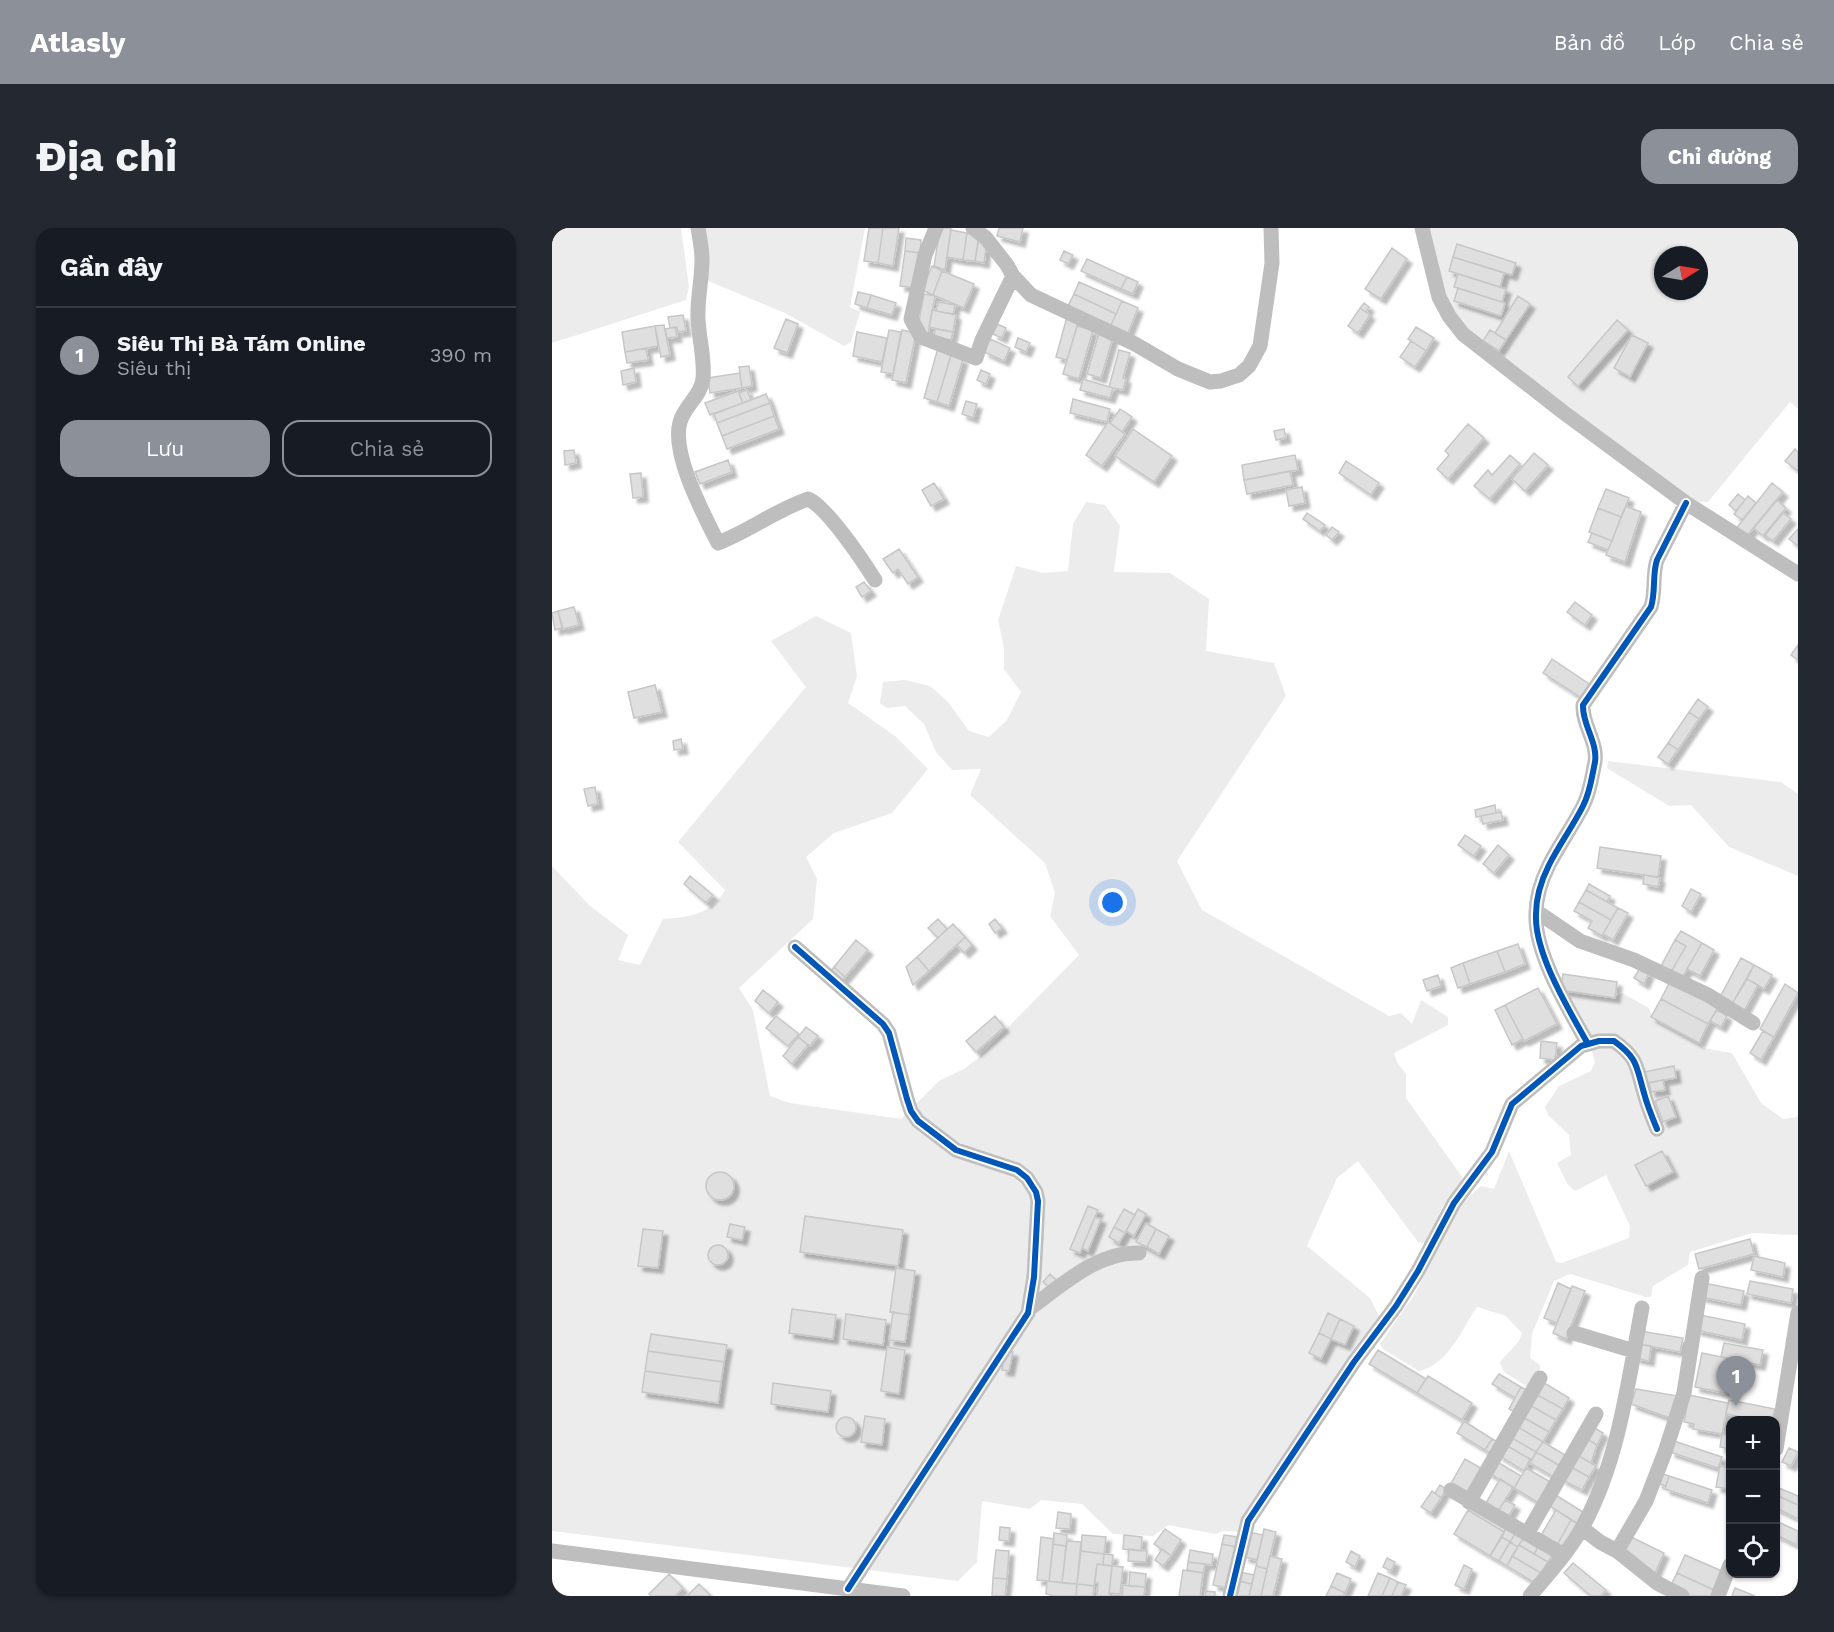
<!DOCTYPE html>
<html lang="vi">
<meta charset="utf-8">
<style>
body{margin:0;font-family:"Work Sans",sans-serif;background:#242831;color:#f1f3f6}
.controls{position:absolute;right:18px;bottom:18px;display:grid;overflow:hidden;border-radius:12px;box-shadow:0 2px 4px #0004}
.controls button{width:54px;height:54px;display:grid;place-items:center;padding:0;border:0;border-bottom:2px solid #363941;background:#171b24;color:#f1f3f6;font:30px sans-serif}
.compass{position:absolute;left:1102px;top:18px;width:54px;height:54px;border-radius:50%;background:#171b24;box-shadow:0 2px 4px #0004;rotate:79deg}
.you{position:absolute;left:561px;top:675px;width:21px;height:21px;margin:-15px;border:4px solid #fff;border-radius:50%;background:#1a73e8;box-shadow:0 0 0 9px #1a73e833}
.badge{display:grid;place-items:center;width:39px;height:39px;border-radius:50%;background:#8c9099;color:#fff;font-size:20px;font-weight:700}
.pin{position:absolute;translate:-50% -50px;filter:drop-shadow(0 2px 3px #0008)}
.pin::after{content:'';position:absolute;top:32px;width:21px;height:18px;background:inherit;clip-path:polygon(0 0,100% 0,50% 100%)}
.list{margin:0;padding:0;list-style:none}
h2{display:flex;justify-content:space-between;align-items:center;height:78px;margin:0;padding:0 24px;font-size:26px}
h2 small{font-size:20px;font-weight:400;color:#9ea1a6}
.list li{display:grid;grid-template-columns:39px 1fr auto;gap:18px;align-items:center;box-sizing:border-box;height:96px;padding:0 24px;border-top:2px solid #363941}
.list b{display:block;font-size:22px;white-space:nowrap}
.list p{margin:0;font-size:20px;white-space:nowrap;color:#9ea1a6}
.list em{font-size:20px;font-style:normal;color:#9ea1a6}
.actions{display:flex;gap:12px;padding:18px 24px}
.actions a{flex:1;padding:14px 0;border:2px solid #8c9099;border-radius:18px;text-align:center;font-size:21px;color:#8c9099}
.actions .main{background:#8c9099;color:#fff}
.icon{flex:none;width:33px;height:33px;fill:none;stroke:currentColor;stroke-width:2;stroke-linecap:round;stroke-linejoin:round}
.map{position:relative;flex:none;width:1246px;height:1368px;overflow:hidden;border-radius:18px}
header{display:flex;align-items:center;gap:36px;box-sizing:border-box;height:84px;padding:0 30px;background:#8c9099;color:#fff}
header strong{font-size:28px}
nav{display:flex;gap:33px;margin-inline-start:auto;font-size:21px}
.intro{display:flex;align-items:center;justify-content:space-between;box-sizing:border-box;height:144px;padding:0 36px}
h1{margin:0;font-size:42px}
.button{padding:15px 27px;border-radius:18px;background:#8c9099;color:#fff;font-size:21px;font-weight:700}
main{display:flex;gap:36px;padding:0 36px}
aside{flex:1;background:#171b24;border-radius:18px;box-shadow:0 2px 4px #0004}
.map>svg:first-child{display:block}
</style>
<header>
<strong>Atlasly</strong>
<nav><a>Bản đồ</a><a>Lớp</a><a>Chia sẻ</a></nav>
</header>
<div class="intro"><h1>Địa chỉ</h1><a class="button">Chỉ đường</a></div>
<main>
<aside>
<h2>Gần đây<small></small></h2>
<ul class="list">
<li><span class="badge">1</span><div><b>Siêu Thị Bà Tám Online</b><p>Siêu thị</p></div><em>390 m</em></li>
</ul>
<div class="actions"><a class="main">Lưu</a><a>Chia sẻ</a></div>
</aside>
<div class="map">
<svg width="1246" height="1368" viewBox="0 0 1246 1368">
<defs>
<filter id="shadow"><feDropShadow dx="5" dy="5" stdDeviation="1.5" flood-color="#0004"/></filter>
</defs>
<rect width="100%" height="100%" fill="#fff"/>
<!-- green -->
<path fill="#ececec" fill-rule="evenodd" d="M0 0H129L137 59 134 72 0 115Z
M150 0H313L298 79 308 84 299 114 292 118 233 85 154 52Z
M875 0H1246V181L1238 174 1156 274H1149L1138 271 912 101 890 61ZM1111 27H1147V63H1111Z
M534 274 553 277 568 298 562 344 618 345 657 371 654 423 722 435 734 468 625 633 650 682 837 788 849 785 860 796 869 772 896 789V797L842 825 845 834 854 846V870L910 949 909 958 890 979 877 1016 866 1014 806 933 785 950 755 1018 818 1070 827 1088 688 1304 671 1303 664 1306 616 1297 601 1308 561 1306 530 1276 489 1272 478 1281 430 1273 425 1334 406 1353 0 1303V638L37 677 76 707 66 732 88 737 111 691C137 689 159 687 173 662L126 614 254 459 219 413 264 388 299 405 305 448 296 475 343 508 376 541 340 585 282 605 254 629 265 651 261 691 187 760 201 782 218 868 238 875 349 891 387 853 412 841 425 831 527 727 498 688 503 665 493 635 418 567 429 541 400 542 384 524 372 496 353 478 335 480 328 475 331 454 353 452 378 458 396 474 417 503 437 509 455 492 469 464 452 441V420L446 392 464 338 491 345 516 343 521 296Z
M1056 533 1229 554 1246 566V648L1177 619 1139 577 1117 578 1055 540Z
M1008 762 1062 770 1070 765 1097 780 1100 789 1147 815 1151 820 1180 825 1209 875 1231 891 1245 889 1246 886V1007L1200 1005 1138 1024 1136 1037 1101 1058 1099 1069H1094L1018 1046 1002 1053 980 1106 978 1130 988 1137V1141L979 1159 977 1160 952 1144 948 1134 967 1113 970 1105 954 1088 925 1079C909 1102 897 1136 867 1143L831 1121 828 1116 862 1067 909 976 929 958 942 961 957 923 1004 1034 1010 1035 1077 1010 1078 998 1054 947 1023 963 1016 957 1005 935 1019 927 1017 907 996 887 993 879 1007 858 1039 843 1043 834 1036 811Z"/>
<!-- building -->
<path fill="#dfdfdf" stroke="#c7c7c7" stroke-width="1.5" filter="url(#shadow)" d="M317 0H331L326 35 312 33Z
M331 0H347L341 38 326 35Z
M388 0H399L393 42 382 38Z
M447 0H471L468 14 445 8Z
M399 2 415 5 411 32 395 29Z
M415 5 427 6 423 33 411 32Z
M354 10 369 12 368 25 353 23Z
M427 10 435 12 432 35 423 33Z
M905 16 964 35 960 47 901 29Z
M840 20 855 31 829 71 813 61Z
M353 23 368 25 363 60 348 58Z
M512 23 521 27 516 36 508 32Z
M901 29 952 45 948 59 897 43Z
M535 31 575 49 569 61 529 43Z
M380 38 390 43 381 67 370 62Z
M390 43 422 56 412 80 381 67Z
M906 46 954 61 950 74 902 59Z
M575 49 586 54 581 66 569 61Z
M527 54 570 73 564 86 522 66Z
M906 60 953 75 949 88 902 73Z
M306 64 319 67 315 80 303 76Z
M372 66 383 68 376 106 365 104Z
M522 66 564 86 559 97 516 78Z
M319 67 344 75 340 87 315 80Z
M966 68 978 76 954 112 943 105Z
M570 73 586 80 576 105 559 97Z
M386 74 403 77 401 86 384 83Z
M812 75 817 79 814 84 808 80Z
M808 80 818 87 806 105 796 98Z
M380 82 404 87 401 104 377 99Z
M131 87 134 103 126 104 125 99 118 100 116 89Z
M515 89 527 92 515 132 504 129Z
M234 91 246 96 235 125 222 120Z
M1065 92 1076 102 1026 158 1016 149Z
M445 96 454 100 450 110 441 106Z
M112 97 118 127 109 129 103 98Z
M103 98 106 118 73 124 70 104Z
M525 98 541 102 527 151 511 146Z
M123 99 125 109 115 110 113 101Z
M864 99 882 110 874 123 856 111Z
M383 101 401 104 399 112 382 108Z
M337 102 349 104 341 146 329 144Z
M350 102 364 105 354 155 340 152Z
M938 102 954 112 947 123 931 113Z
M305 104 335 110 330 134 301 128Z
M547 105 561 109 549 150 535 146Z
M1080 107 1096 115 1078 149 1062 140Z
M466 110 478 115 474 124 463 119Z
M438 111 458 120 452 133 432 124Z
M859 113 874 123 863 139 848 129Z
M94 120 96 132 75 135 73 124Z
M386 120 400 124 385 174 372 170Z
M567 122 578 125 571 150 574 151 571 162 557 159Z
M399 127 411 131 397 178 385 174Z
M197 138 200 158 190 160 187 139Z
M82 140 84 154 71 157 69 143Z
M429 142 438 146 434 156 425 152Z
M188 145 190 160 158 165 156 150Z
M531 151 561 160 558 170 528 162Z
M195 162 199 172 191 175 187 165Z
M186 163 191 175 158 187 153 175Z
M214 166 218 175 165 195 162 186Z
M521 171 558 181 555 194 518 185Z
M414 173 425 176 421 190 410 186Z
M218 175 222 188 170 208 165 195Z
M568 181 580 189 570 204 558 195Z
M222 188 227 201 175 221 170 208Z
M556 194 573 206 550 238 534 227Z
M916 196 932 210 896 251 885 241 897 227 893 223Z
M581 201 620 228 602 254 563 228Z
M732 201 734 210 724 212 722 203Z
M1243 221 1246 224V243L1233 233Z
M22 222 24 235 13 237 12 223Z
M982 225 996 237 973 263 960 251Z
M743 227 746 242 692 252 690 237Z
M958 227 968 236 938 271 922 258 936 242 940 247Z
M176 232 180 244 148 256 143 244Z
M794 233 827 255 819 267 787 245Z
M738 243 741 257 695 266 692 252Z
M89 245 91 269 81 270 78 246Z
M382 255 392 271 379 278 370 262Z
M1220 255 1231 264 1193 310 1183 302Z
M750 259 753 275 737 278 734 262Z
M1054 261 1077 270 1069 289 1046 280Z
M1186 266 1193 272 1184 283 1177 277Z
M1196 268 1204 275 1190 292 1182 286Z
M1225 272 1234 280 1211 308 1202 300Z
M1074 278 1089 284 1073 334 1054 327Z
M1046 280 1069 289 1060 313 1037 304Z
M755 285 773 297 768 303 751 291Z
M1231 285 1239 291 1221 313 1213 307Z
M780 299 787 304 780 312 774 307Z
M1246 301V318L1237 311Z
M1040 305 1060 313 1056 322 1036 314Z
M347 321 366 349 356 356 346 341 341 345 331 331Z
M312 354 319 363 310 369 304 359Z
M1023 374 1040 387 1033 397 1015 384Z
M22 379 27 397 11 401 6 383Z
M6 383 10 400 3 402 0 385Z
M1246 417V432L1239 427Z
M1000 431 1040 458 1031 471 991 445Z
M103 457 110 484 82 490 76 464Z
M1146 471 1156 479 1147 491 1137 484Z
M1137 484 1147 491 1126 522 1116 515Z
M129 511 131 521 122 522 121 513Z
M1116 515 1126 522 1116 536 1106 529Z
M43 559 46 576 36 578 32 561Z
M943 577 944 585 924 589 923 582Z
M949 584 951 592 931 596 929 588Z
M913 607 929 618 922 628 906 617Z
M946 617 957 627 942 645 931 636Z
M1048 619 1109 628 1106 649 1045 640Z
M1092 647 1108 650 1106 659 1091 656Z
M138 648 161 667 154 675 132 656Z
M1037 656 1058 668 1055 674 1034 662Z
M1139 661 1149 666 1139 684 1130 678Z
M1034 662 1066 680 1059 692 1027 674Z
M1027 674 1059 692 1050 708 1036 700 1040 693 1022 683Z
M1066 680 1076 685 1061 712 1051 706Z
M386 691 395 701 386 710 376 700Z
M443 691 450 700 443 705 437 696Z
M401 696 413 709 377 743 365 729Z
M1129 703 1150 715 1130 750 1119 744 1134 718 1123 712Z
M413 709 420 717 412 725 405 717Z
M304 712 316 722 293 749 282 739Z
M1123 712 1134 718 1119 744 1109 738Z
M1150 715 1162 722 1148 748 1135 741Z
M966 716 973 736 953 744 945 723Z
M945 723 953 744 918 756 911 735Z
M365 729 377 743 361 757 354 739Z
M1189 730 1202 737 1180 776 1168 769Z
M911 735 918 756 906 760 899 740Z
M1202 737 1220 747 1212 761 1195 751Z
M282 739 293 749 288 755 276 746Z
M1088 740 1097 745 1092 756 1082 750Z
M1011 746 1065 754 1063 770 1008 762Z
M886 747 889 758 875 763 871 752Z
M1195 751 1206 757 1192 783 1180 776Z
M1119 752 1167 778 1156 796 1109 771Z
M1233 756 1246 765 1222 809 1208 801Z
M986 760 1005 796 972 813 953 777Z
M211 762 226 774 217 785 203 773Z
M1109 771 1156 796 1147 815 1099 789Z
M953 777 971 811 960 817 943 782Z
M1165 782 1175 788 1169 799 1158 793Z
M224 788 247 806 236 818 214 800Z
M443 788 452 799 424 824 414 813Z
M254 799 266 808 258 818 246 809Z
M1211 803 1222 809 1209 832 1198 825Z
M246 809 256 817 240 836 231 828Z
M989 813 1005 815 1003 832 988 830Z
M1122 838 1124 850 1094 855 1092 844Z
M1111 852 1113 862 1099 864 1097 855Z
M1116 868 1124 889 1111 894 1103 873Z
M1110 923 1121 944 1094 958 1083 937Z
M154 958a14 14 0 1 1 28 0a14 14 0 1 1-28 0Z
M536 978 546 982 528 1025 518 1021Z
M572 981 583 987 573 1005 562 999Z
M586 981 594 986 582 1008 574 1003Z
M253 988 351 1002 346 1038 248 1024Z
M543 989 549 991 536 1023 530 1020Z
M594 995 604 1001 595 1019 584 1014Z
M178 996 193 999 190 1012 175 1009Z
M562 999 573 1005 567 1015 557 1009Z
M91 1001 111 1003 106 1040 86 1038Z
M604 1001 617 1008 607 1026 595 1019Z
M1198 1011 1202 1026 1147 1041 1143 1026Z
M156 1027a10 10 0 1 1 20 0a10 10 0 1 1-20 0Z
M1202 1028 1233 1035 1231 1049 1199 1042Z
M344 1040 363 1043 357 1087 338 1084Z
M498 1046 505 1053 499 1061 491 1054Z
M1198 1053 1241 1061 1239 1075 1195 1066Z
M1006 1055 1019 1061 1005 1095 992 1090Z
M1152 1055 1192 1063 1189 1077 1149 1069Z
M1020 1058 1033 1063 1014 1111 1001 1105Z
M240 1081 284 1087 281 1111 237 1105Z
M341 1084 357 1087 353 1114 337 1112Z
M776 1085 788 1091 779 1111 767 1105Z
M294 1086 334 1092 331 1117 291 1111Z
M1148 1087 1193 1096 1190 1112 1144 1102Z
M788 1091 802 1098 793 1117 779 1111Z
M1088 1103 1131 1110 1128 1124 1086 1116Z
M767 1105 779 1111 769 1131 757 1125Z
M99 1106 175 1117 172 1134 96 1123Z
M1172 1115 1211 1122 1208 1137 1169 1129Z
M1086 1116 1099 1118 1097 1133 1083 1130Z
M335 1119 353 1122 347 1166 329 1163Z
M826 1122 874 1151 865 1165 817 1136Z
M96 1123 172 1134 169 1154 93 1143Z
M453 1123 461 1124 457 1143 450 1142Z
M1150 1125 1180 1131 1173 1165 1143 1159Z
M93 1143 169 1154 166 1175 90 1164Z
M947 1146 969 1159 963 1170 940 1156Z
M876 1148 920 1175 910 1192 865 1165Z
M989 1153 1017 1170 1011 1181 982 1165Z
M221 1155 279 1163 276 1184 219 1176Z
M969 1159 978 1164 966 1186 957 1181Z
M1084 1161 1126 1168 1118 1190 1079 1176Z
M982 1165 1011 1181 1004 1192 976 1176Z
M1137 1167 1176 1175 1170 1206 1141 1201 1142 1196 1132 1194Z
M1177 1172 1223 1181 1220 1192H1205L1174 1186Z
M976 1176 1004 1192 997 1204 969 1188Z
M313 1188 333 1191 330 1217 309 1214Z
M284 1199a10 10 0 1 1 20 0a10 10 0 1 1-20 0Z
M972 1190 997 1204 991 1214 966 1199Z
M912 1193 940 1211 933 1222 905 1205Z
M966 1199 991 1214 984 1224 960 1210Z
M1041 1199 1051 1205 1045 1217 1035 1211Z
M1170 1206 1178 1208V1221L1168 1219Z
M960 1210 984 1224 980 1232 955 1218Z
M940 1211 949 1215 942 1227 933 1222Z
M1035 1211 1045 1217 1039 1235 1025 1227Z
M1122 1213 1170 1229 1166 1240 1118 1224Z
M991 1214 1018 1230 1012 1240 984 1224Z
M952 1216 978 1231 972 1243 946 1227Z
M1237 1220 1246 1224 1239 1238 1230 1234Z
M984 1224 1012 1240 1005 1251 978 1235Z
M1025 1227 1044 1238 1037 1249 1019 1239Z
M913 1231 932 1242 916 1270 897 1259Z
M942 1232 969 1248 962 1260 935 1244Z
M1017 1238 1037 1249 1030 1262 1009 1251Z
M1168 1238 1178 1240V1261L1164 1259Z
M974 1240 1002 1256 990 1277 962 1260Z
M1108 1245 1117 1248 1114 1258 1105 1255Z
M1117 1248 1160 1262 1156 1275 1113 1261Z
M948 1251 961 1259 944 1287 931 1280Z
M888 1257 894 1261 889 1270 883 1265Z
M1227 1260 1246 1268V1277L1224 1267Z
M880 1263 889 1270 879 1285 869 1279Z
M1002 1266 1034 1286 1028 1297 996 1277Z
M1224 1267 1246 1277V1291L1224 1280Z
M953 1272 963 1277 954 1293 944 1287Z
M920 1277 955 1298 952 1304 916 1282Z
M916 1282 952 1304 938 1328 902 1306Z
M1004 1282 1019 1292 1004 1319 988 1309Z
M506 1284 519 1286 518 1301 504 1300Z
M1019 1292 1028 1297 1012 1323 1004 1319Z
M1224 1293 1246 1303 1245 1317 1224 1307Z
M955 1298 964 1304 958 1314 950 1309Z
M448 1299 458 1300 457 1313 447 1312Z
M613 1301 629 1312 619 1328 602 1316Z
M712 1301 724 1304 715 1341 704 1338Z
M697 1304 711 1307 705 1332 692 1329Z
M964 1304 972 1309 966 1319 958 1314Z
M502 1305 515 1307 514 1318 501 1316Z
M530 1307 554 1309 552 1326 529 1323Z
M572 1307 590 1309 589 1323 571 1321Z
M672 1307 686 1309 684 1319 670 1316Z
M489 1309 502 1311 497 1353 485 1352Z
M950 1309 958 1314 947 1333 938 1328Z
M972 1309 987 1318 982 1326 967 1317Z
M1079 1309 1112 1325 1101 1350 1071 1326Z
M515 1313 529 1314 525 1356 510 1355Z
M958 1314 966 1319 955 1338 947 1333Z
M501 1316 514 1318 510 1355 497 1353Z
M670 1316 684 1319 675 1360 661 1357Z
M967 1317 996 1334 989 1345 960 1328Z
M987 1318 1001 1326 996 1334 982 1326Z
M577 1321 595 1323 594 1334 576 1333Z
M610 1321 619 1328 611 1338 603 1332Z
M444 1322 457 1323 455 1351 441 1350Z
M638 1322 661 1326 660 1337 636 1334Z
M529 1323 552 1326 551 1337 545 1336 542 1358 525 1356Z
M799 1323 808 1328 803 1339 794 1334Z
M552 1326 561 1327 560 1338 551 1337Z
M1133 1327 1172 1344 1164 1363 1125 1345Z
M718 1328 730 1331 721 1368H709Z
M960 1328 989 1345 983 1355 955 1338Z
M835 1330 843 1334 839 1343 831 1339Z
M636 1334 653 1336 651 1345 635 1342Z
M1021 1335 1054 1362 1049 1368H1039L1012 1345Z
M545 1336 560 1338 557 1368H545L546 1355H543Z
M912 1337 920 1341 912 1361 903 1357Z
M560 1338 571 1339 568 1366 557 1365Z
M704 1338 715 1341 709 1368H697Z
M631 1342 651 1345 648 1368H627Z
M578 1344 594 1346 593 1359 577 1358Z
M688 1344 702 1347 700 1356 686 1353Z
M785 1345 799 1351 793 1365 779 1358Z
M826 1345 838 1350 830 1368H816Z
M1125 1345 1164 1363 1162 1368H1138L1118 1359Z
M117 1346 131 1360 123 1368H99L97 1366Z
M441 1350 455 1351 453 1368H440Z
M838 1350 846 1354 840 1368H830Z
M684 1352 700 1356 697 1368H680Z
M495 1353 525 1356 524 1368H502L494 1366Z
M846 1354 854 1357 849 1368H840Z
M147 1356 159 1368H135Z
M525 1356 542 1358 541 1368H524Z
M571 1357 593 1359 592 1368H570Z
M779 1358 793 1365 791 1368H774Z
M1183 1360 1203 1368H1180Z
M654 1363 663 1364V1368H653Z"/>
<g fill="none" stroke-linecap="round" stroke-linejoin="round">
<!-- street -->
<path stroke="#bebebe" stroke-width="15" d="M146 0C148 11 150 21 150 32 150 52 145 71 146 91 147 111 153 131 151 151 149 168 133 177 128 194 119 226 152 287 166 315 197 303 224 282 256 271 275 279 311 333 323 352
M384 0 373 27 359 91 369 109 424 130 430 112 461 48
M421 0 434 10 455 37 461 48 479 67 583 116 626 141 658 154 669 153 687 147 697 138 708 118 720 35 719 0
M870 0 887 69 897 88 911 106 1011 184 1134 275 1246 346
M984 683 1028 713 1082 732 1156 767 1201 795
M243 719 331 796 337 805 355 871 359 883 366 893 404 922 465 942 475 950 484 964 486 973 482 1049 476 1085 296 1361
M1036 816C1017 782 982 725 984 686 984 670 990 651 997 637 1007 617 1021 598 1031 578 1038 565 1040 548 1043 534 1046 514 1030 497 1031 477L1099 379C1104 363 1100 347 1105 332L1134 275
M477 1081C509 1058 546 1023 587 1025
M1022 1105 1082 1123
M1224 1221 1246 1085
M899 1262 1012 1327
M917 1274 988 1150
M1030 1300 1048 1314 1065 1323 1094 1273 1113 1224 1132 1165 1150 1050
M975 1306 1044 1186
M0 1323 351 1368
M1065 1323 1105 1355 1130 1368
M678 1368 696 1293 802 1134 844 1078 866 1043 902 975 940 924 960 876 1029 818 1047 813H1062C1087 831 1084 839 1092 865 1095 877 1100 889 1105 901
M978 1368C996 1346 1017 1324 1031 1298 1067 1232 1076 1154 1090 1080
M1166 1368 1178 1337"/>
<!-- cycleway casing -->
<g stroke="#fff" stroke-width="10">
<path id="cycleway" d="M243 719 331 796 337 805 355 871 359 883 366 893 404 922 465 942 475 950 484 964 486 973 482 1049 476 1085 296 1361
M1036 816C1017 782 982 725 984 686 984 670 990 651 997 637 1007 617 1021 598 1031 578 1038 565 1040 548 1043 534 1046 514 1030 497 1031 477L1099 379C1104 363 1100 347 1105 332L1134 275
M678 1368 696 1293 802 1134 844 1078 866 1043 902 975 940 924 960 876 1029 818 1047 813H1062C1087 831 1084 839 1092 865 1095 877 1100 889 1105 901"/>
</g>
<!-- cycleway -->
<use href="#cycleway" stroke="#0057b8" stroke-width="6"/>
</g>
</svg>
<div class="controls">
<button>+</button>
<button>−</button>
<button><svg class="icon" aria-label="locate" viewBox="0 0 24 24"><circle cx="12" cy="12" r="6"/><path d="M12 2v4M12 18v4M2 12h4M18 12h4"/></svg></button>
</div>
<svg class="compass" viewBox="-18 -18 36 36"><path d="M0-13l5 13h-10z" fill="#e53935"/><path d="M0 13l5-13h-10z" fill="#9ea1a6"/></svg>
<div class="you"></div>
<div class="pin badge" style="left:1184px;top:1178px">1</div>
</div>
</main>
